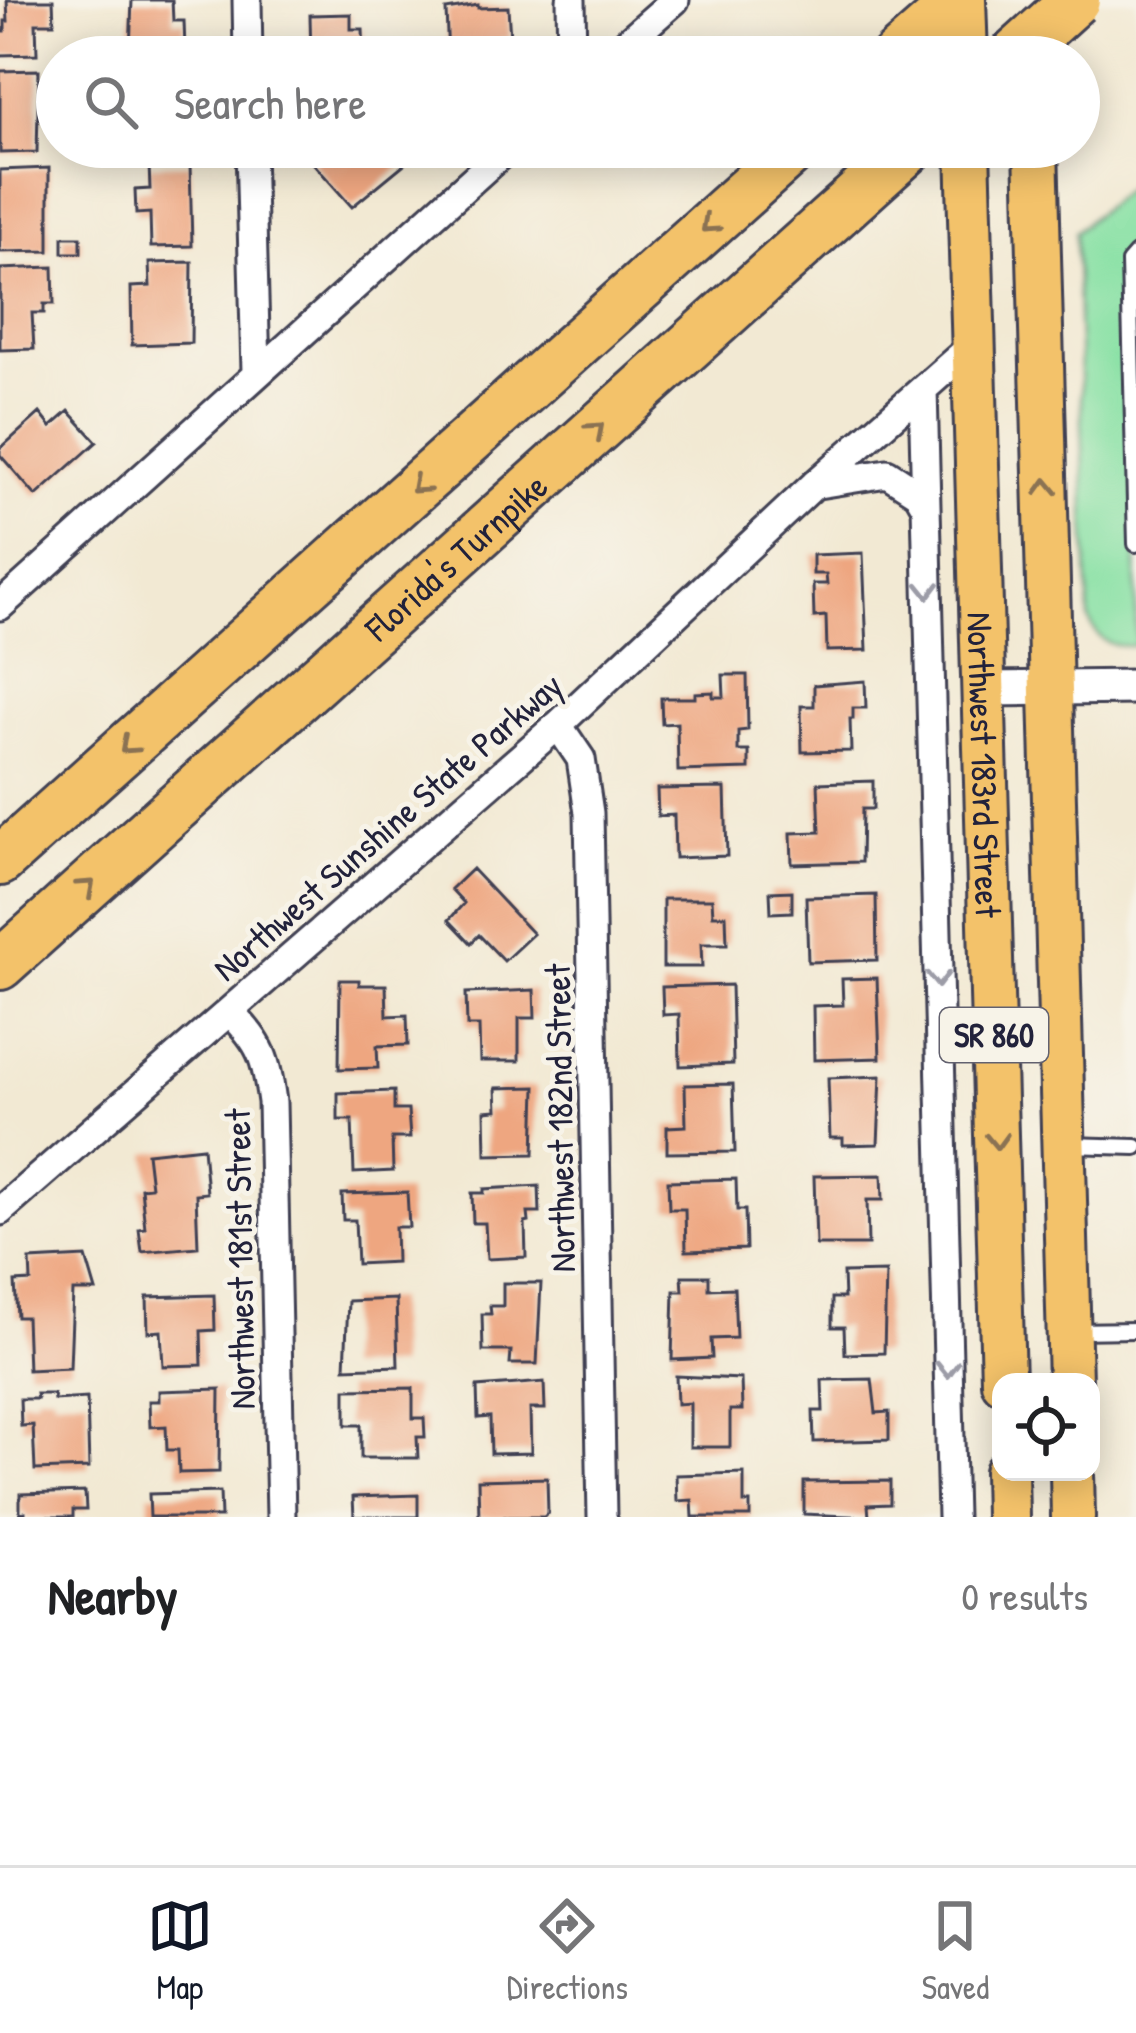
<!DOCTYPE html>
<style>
body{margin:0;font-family:"Patrick Hand",sans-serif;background:#f2f2f2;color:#202124}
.controls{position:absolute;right:36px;bottom:36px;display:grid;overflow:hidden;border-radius:24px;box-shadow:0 6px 30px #0003}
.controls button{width:108px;height:108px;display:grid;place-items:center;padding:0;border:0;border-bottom:3px solid #e0e0e0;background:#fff;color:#202124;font:60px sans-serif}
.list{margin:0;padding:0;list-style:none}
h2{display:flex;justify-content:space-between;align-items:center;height:156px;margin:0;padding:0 48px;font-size:51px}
h2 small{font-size:39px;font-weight:400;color:#757577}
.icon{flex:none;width:66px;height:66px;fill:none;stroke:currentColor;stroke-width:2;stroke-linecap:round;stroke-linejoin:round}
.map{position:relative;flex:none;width:1136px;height:1517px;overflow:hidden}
.search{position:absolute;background:#fff;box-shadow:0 6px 30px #0003;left:36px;right:36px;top:36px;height:132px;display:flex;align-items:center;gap:30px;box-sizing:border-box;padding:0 42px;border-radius:66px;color:#757577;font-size:45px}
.sheet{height:348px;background:#fff}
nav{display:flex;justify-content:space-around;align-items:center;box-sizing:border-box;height:168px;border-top:3px solid #e0e0e0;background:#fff;font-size:33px;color:#757577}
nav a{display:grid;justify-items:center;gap:6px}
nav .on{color:#111827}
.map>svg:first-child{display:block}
</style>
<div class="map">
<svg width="1136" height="1517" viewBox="0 0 1136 1517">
<rect width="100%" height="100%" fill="#f7f3e8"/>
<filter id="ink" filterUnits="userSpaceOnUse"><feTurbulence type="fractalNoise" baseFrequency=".00833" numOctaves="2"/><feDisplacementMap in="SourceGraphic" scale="24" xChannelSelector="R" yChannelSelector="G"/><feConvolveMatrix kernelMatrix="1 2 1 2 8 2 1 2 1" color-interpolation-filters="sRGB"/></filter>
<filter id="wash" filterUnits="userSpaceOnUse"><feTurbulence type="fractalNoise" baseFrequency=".004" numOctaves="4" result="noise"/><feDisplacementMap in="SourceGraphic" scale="48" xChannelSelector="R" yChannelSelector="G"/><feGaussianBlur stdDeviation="2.7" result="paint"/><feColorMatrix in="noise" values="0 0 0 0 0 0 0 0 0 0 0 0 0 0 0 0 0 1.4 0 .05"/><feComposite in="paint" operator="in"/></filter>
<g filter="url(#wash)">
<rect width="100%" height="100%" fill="#f2e9d3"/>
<!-- green -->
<path fill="#89e1a5" stroke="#568270" stroke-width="3" d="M1136 180V646C1110 647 1100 643 1089 620L1075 232Z"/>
<g id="blocks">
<!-- building -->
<path fill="#eea680" d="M7 0H53L54 23H36L37 54 0 55V31H5V21H8Z
M132 0H172L173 21H184L185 49 130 51Z
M478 5V8L508 7 510 39H502V57H448L446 10Z
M351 14V29H363L364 57H311L310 15Z
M39 70 37 152 0 153V71Z
M330 147H406L414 156 352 207 312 162Z
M190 164 192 246 151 247 150 213 136 214 135 190 150 189 149 165Z
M49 168V251L0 252V170Z
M63 237H81V253H63Z
M192 262 191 343 132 345 131 287 150 286 149 263Z
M53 267 54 304H44V313H32L34 349 0 350V269Z
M69 411 97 442 36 496 0 455V449L40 413 51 427Z
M863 553 867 650 827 651 826 616 814 617 813 584H827L826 574H813V555Z
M723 675H747L748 730 738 731V751H749V769L678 771 677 723 662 724 661 698H695V693L713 692V697H724Z
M865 681 866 708H853V719H850L851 751 802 752 801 706H814V685Z
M873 781V809H862L861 862 792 864 791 833 820 832 818 783Z
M725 788 727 856 675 858 674 815 658 816 657 789Z
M472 869 533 934 504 961 479 935 471 943 449 920 464 903 451 889Z
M792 891V912L771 913 770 892Z
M876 895 877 960 808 962 806 897Z
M663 899H712L713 915H726L727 944H701L702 967H663Z
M877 978 880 1058 814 1060 813 1006 843 1005 842 979Z
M340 980H359V985H386L387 1016 407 1015 408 1045 377 1046 378 1068 339 1069Z
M731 985 733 1064 680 1066 679 1014 663 1015 662 987Z
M534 990 535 1018H519V1061H480L479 1026H467L466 993Z
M881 1076 878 1144 843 1145V1138H830L828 1078Z
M733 1084 735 1152 667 1153V1127L686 1126 685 1085Z
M536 1087 534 1154 486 1155 485 1111 497 1110 496 1088Z
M394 1091V1110H408L410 1138H392L393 1171 354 1173 352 1120H338V1093Z
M203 1147 207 1193 196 1194 198 1247 142 1252 139 1229 145 1228 141 1188 151 1187 147 1153Z
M882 1175 883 1200H867L868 1245H816L814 1176Z
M736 1179 737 1210H745L746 1249 686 1251 685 1209H669L668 1181Z
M539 1186 540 1213H528L529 1222 525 1223 526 1257 487 1259 485 1223H473L472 1193H484V1189Z
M407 1192 409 1227H395L396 1262 357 1264 355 1220H343L342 1194Z
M86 1257 96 1291H73L70 1368 28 1370 26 1317H17L15 1282 31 1281 30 1260Z
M886 1272 884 1353 845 1354 844 1327H832V1298H844L843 1273Z
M682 1276H709V1289L734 1288 736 1338 711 1339 712 1358 672 1360 674 1291H683Z
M503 1283H541L537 1364H510L511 1351H483L482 1314H491L490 1306H503Z
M214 1295 215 1330 201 1331 202 1365 163 1366 161 1331 148 1332 147 1297Z
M396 1299 398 1366 345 1368 348 1301Z
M676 1376 741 1379 742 1410H730V1447H690V1403L677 1404Z
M872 1379 876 1413 889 1412V1440L814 1442 813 1411H823L822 1380Z
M544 1382 545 1409H530L531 1453 491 1454 490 1417 478 1418 477 1387Z
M413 1388V1418H424L425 1437H417L418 1458H361V1425H346V1389Z
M220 1389 219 1472 179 1473 178 1450H167L166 1426 150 1427 149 1401H159V1391Z
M36 1394H53L54 1400 87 1398 89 1468 35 1470 33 1425 21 1426 20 1399H37Z
M744 1473V1503H750V1517H693L692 1500 677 1501 676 1475Z
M547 1478 548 1513 544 1517H479L478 1480Z
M890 1481V1504L868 1505 869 1517 804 1514V1482Z
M85 1492 86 1510H73V1517H25V1512L20 1513V1494Z
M220 1492 221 1517H150L149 1494Z
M418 1495V1517H354L353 1497Z"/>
</g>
</g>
<g filter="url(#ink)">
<use href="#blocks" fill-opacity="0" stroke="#414052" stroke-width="3"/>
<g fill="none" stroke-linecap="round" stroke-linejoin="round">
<!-- service casing -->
<g stroke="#414052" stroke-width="20">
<path id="service" d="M1136 254 1129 262 1136 544
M1069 1145 1136 1147
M1073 1331 1136 1330"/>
</g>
<!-- minor casing -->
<g stroke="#414052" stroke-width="33">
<path id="minor" d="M247 0 248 57
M571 0 572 57
M610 57 675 0
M250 147 256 372
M923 389 952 1517
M818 484 887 473 918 493 926 507
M0 606 509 147
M558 725 581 759 589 813 602 1517
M230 1012C262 1044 266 1058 272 1102L281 1517
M0 1211 558 725 814 485 973 345"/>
</g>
<!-- tertiary casing -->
<g stroke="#414052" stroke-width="39">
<path id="tertiary" d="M984 689 1136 687"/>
</g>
<!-- primary casing -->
<g stroke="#414052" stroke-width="48">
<g id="primary">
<path d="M964 0 966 57"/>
<path id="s1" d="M968 147 1003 1382"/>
<path d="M1036 147 1070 1382"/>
<path d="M1006 1472 1007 1517"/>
<path d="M1072 1472 1073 1517"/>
</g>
</g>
<!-- motorway casing -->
<g stroke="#414052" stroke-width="54">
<g id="motorway">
<path d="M896 57 961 0"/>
<path d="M0 861 796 147"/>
<path id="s2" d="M0 965 911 147"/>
</g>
</g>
<!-- service -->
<use href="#service" stroke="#fff" stroke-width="14"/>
<!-- minor -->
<use href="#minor" stroke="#fff" stroke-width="27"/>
<!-- tertiary -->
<use href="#tertiary" stroke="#fff" stroke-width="33"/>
<!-- primary -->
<use href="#primary" stroke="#f3c26a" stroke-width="42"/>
<!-- motorway -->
<use href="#motorway" stroke="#f3c26a" stroke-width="48"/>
<!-- motorway-bridge casing -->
<g stroke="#414052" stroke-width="54" stroke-linecap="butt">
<path id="motorway-bridge" d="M1012 57 1075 0"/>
</g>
<!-- motorway-bridge -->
<use href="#motorway-bridge" stroke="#f3c26a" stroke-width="48"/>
</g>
<!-- one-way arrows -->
<defs><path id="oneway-chevron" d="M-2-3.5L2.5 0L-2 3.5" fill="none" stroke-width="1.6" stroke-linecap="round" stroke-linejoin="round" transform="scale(3)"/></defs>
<g stroke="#8a7252">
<use href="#oneway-chevron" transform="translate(709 225) rotate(138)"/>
<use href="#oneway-chevron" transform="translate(596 430) rotate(-42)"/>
<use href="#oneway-chevron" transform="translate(419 486) rotate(138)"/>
<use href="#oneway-chevron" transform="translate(1046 487) rotate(-92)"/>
<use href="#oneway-chevron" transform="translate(128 746) rotate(138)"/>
<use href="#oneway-chevron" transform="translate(87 887) rotate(-42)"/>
<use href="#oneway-chevron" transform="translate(997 1141) rotate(88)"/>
</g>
<g stroke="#9c9ca7">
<use href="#oneway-chevron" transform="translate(928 590) rotate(89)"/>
<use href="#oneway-chevron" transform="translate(938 979) rotate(89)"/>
<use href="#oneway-chevron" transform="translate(948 1369) rotate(89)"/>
</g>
</g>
<g text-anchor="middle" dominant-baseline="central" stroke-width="10" stroke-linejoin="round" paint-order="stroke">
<!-- shield labels -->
<rect fill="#f7f3e8" stroke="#62616f" stroke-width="3" x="940" y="1008" width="108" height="54" rx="9"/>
<g font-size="33" font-weight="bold" fill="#22223b">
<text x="994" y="1035">SR 860</text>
</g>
<!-- street labels -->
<g font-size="36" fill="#22223b" stroke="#f7f3e8">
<text stroke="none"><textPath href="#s2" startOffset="612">Florida's Turnpike</textPath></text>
<text stroke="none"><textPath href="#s1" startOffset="618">Northwest 183rd Street</textPath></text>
<text transform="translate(387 826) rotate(-41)">Northwest Sunshine State Parkway</text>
<text transform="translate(559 1118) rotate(-91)">Northwest 182nd Street</text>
<text transform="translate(239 1259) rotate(-91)">Northwest 181st Street</text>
</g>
</g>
</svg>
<div class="controls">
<button><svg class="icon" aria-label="locate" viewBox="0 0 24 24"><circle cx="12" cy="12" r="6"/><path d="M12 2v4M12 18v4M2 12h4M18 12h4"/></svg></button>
</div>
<div class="search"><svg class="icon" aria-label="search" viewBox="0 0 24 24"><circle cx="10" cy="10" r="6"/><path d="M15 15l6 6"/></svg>Search here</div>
</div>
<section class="sheet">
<h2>Nearby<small>0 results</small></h2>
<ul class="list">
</ul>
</section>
<nav>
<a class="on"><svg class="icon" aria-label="map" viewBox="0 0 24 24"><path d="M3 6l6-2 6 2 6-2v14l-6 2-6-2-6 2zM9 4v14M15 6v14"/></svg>Map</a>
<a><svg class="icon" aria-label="directions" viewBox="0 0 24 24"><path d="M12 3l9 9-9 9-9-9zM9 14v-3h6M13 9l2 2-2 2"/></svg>Directions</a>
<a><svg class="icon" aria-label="saved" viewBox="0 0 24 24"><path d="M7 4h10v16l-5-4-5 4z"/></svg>Saved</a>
</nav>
